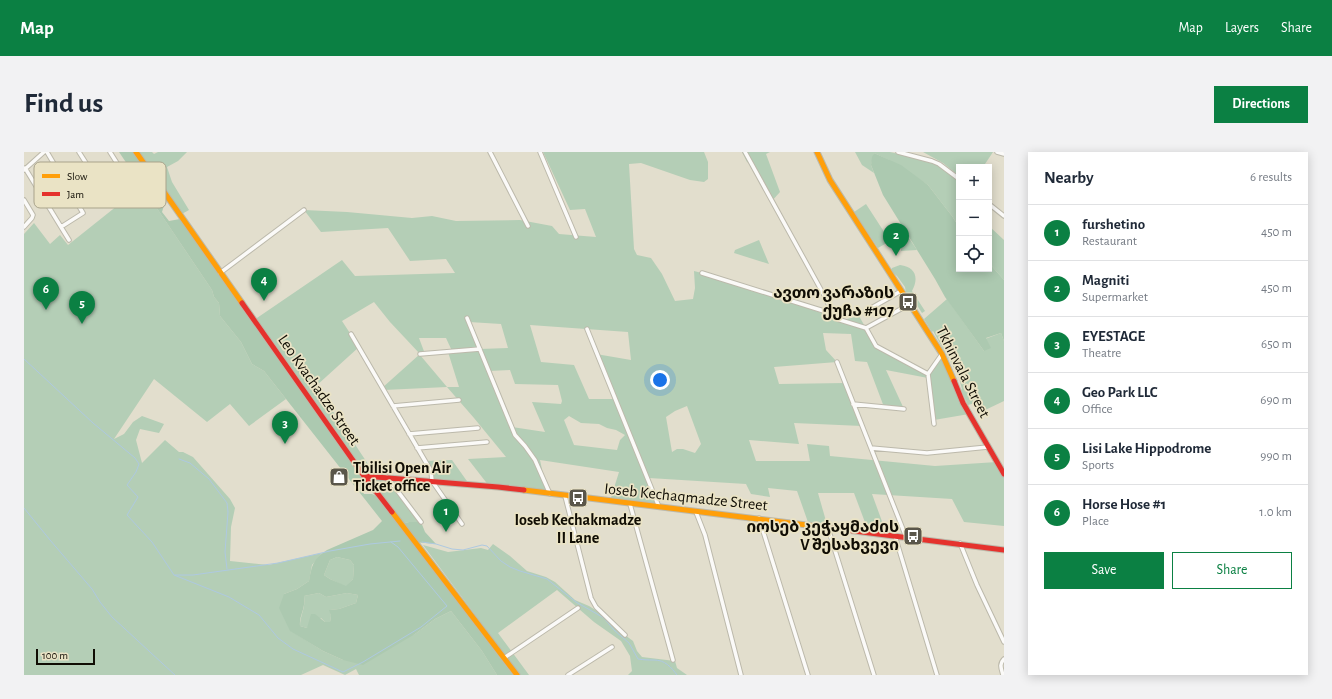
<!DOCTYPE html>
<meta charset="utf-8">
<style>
body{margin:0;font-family:"Alegreya Sans","Noto Sans Georgian",sans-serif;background:#f2f2f3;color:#1f2937}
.controls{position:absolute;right:12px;top:12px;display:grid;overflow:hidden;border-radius:0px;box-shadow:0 2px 10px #0003}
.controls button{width:36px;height:36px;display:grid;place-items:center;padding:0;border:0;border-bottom:1px solid #e0e1e3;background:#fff;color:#1f2937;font:20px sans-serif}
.scale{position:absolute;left:12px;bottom:10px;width:59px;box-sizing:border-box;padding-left:4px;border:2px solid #100d04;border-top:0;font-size:11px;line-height:14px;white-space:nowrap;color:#100d04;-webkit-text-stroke:3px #eae3c5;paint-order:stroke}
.you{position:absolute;left:636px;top:228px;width:14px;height:14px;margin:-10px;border:3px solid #fff;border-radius:50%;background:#1a73e8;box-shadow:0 0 0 6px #1a73e833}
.badge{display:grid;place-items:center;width:26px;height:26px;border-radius:50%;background:#0b8043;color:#fff;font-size:13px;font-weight:700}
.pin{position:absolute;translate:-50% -33px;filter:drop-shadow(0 1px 2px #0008)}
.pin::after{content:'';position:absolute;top:21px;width:14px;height:12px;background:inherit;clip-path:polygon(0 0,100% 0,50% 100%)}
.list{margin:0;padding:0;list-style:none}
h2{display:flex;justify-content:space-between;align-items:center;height:52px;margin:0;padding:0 16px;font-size:17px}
h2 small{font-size:13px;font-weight:400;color:#747a83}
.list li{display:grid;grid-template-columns:26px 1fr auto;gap:12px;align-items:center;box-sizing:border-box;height:56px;padding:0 16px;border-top:1px solid #e0e1e3}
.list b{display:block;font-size:15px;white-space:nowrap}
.list p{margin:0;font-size:13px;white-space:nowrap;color:#747a83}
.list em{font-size:13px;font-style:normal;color:#747a83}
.actions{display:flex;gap:8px;padding:12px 16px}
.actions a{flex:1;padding:9px 0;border:1px solid #0b8043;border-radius:0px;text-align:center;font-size:14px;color:#0b8043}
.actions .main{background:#0b8043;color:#fff}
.icon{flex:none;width:22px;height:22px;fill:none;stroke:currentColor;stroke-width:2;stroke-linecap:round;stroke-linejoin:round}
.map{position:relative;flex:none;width:980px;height:523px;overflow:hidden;border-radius:0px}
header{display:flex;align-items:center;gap:24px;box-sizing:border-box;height:56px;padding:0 20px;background:#0b8043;color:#fff}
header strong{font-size:19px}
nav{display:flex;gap:22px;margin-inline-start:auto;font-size:14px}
.intro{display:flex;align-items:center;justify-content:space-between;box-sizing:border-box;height:96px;padding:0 24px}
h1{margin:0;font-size:28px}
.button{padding:10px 18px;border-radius:0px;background:#0b8043;color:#fff;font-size:14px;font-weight:700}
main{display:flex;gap:24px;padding:0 24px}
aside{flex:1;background:#fff;border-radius:0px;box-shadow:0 2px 10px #0003}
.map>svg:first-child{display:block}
</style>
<header>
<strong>Map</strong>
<nav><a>Map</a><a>Layers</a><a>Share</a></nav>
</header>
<div class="intro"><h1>Find us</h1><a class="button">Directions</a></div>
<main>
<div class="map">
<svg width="980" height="523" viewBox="0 0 980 523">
<rect width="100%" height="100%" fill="#e2decd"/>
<!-- green -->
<path fill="#b4ceb6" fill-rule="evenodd" d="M112 0H128L130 2 134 0H163L154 9 143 15 148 30 165 58 156 63Z
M519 0H680L684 10V27L680 30 666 28 617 11 605 12 610 97 613 103 627 106 638 122 651 149 669 147 671 136 670 119 697 126 815 167 819 168 835 164 852 194 903 221 918 202 945 262 910 268 904 226 862 218 880 257 860 255 843 210 831 209 827 182 799 181 802 198 813 210 750 215 755 232 821 231 838 274 770 271 775 292 725 288 732 309H786L783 292 805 294 806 304 911 314 973 310 980 322V374L940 370 928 347 848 342 863 383 845 381 830 341H794L804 376 785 373 773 339 744 336 746 345 727 342 722 332 625 326 635 355 586 349 595 320 516 308 523 341 465 334 444 307 482 305 450 266 423 235 360 238 358 236 396 202 366 170 350 150 318 169 335 195 292 234 346 315 362 319 363 325 397 370H385L377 372 230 168 318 108 331 124 431 121 422 107 386 109 364 76 297 80 280 58 323 60 388 66 408 64 432 69 496 68 528 74 535 82 572 85 561 57 546 58ZM445 170 477 172 484 196 456 197ZM506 173 604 180 607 208 572 202 590 247H565L550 213 517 210ZM395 186H422L428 199 424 200 435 235H423L396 203 401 202ZM486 218 491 232 534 233 538 249 537 252 508 250 521 280 488 275 465 219ZM663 254 677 292 671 301 659 297H653L648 300 642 265 651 259ZM545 264 557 271 575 272 583 276 592 278 601 283 596 288 593 298 550 293 540 268Z
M718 0H746L742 2 756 40 747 50 729 13 723 10Z
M831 0H866L905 9 914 13 935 30V75L928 64 904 33 865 8 850 1 847 13 850 21 838 13Z
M899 0H969L959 15H935V24L919 11Z
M118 34 188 138 190 145 195 151 196 164 217 190 228 212 240 219 262 247 225 274 206 252 183 270 130 227 90 287 100 282 109 270 118 264 140 272 135 281 116 277 112 288 118 311 141 288 155 300H159L169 305 206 347 211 356 207 375 206 409 244 413 298 401 288 413 285 429 273 437 260 442 267 479 299 499 319 508 391 482 411 467 427 459 458 499 473 523H335L332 517 321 523 299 513 277 523H0V82L10 71 26 92 36 83 44 93Z
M842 52 866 89 854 96 830 60Z
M965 74 980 88V128L965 111Z
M883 83 893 98 877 99V96H872L869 91 870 86 880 85Z
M735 88 745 112 710 101 711 98Z
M876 113C892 115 895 126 888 139L901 159 898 161 887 144 882 141 881 135 873 124 867 119 868 116Z
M923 147 960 199 961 187 977 181 980 189V249L959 259 951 251 944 253 937 238 938 237 934 223 909 179 908 180 900 167Z
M428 308 445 332 408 329 407 319 401 309Z
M469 392 486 404 503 419 522 425 531 430 551 448 565 454 581 464 601 483 609 489 613 499 618 505 651 509 653 516 663 523H604L608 519 606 504 597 489 570 470 533 438 474 481 505 523H496L399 393 424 400 457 396 464 398Z
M313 405 326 408 330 413 329 427 322 435 306 427 300 423 306 408Z
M295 441 302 445 323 441 334 443 332 451 315 457 306 458 307 464 306 470H301L297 466 283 476 276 474C276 463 282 456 280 444Z"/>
<!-- forest -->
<path fill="#acc9b0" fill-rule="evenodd" d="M95 0H109L142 47 138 60 145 69 156 67 339 326 340 333 337 337 340 342H348L352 344 489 523H473L458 499 427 459 411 467 391 482 339 513 319 508 299 499 266 479 255 456 260 442 273 437 285 429C288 413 289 407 303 398L349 378 358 369 240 219 228 212 217 190 196 164 195 151 190 145 188 138ZM313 405 326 408 330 413 329 427 322 434 306 427 300 423 306 408ZM295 441 302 445 323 441 334 443 332 451 315 457 305 458 307 464 306 470H301L291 462H287L283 476 276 474C275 463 282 457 280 444Z
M850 1 877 13 904 33 928 64 935 75V117H965V111L980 128V189L977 181 962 186 967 196 960 199 921 145 911 127 859 43 847 13 848 5Z
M385 370H397L401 380 412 392 390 390 377 372Z"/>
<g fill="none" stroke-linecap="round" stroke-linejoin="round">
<!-- stream -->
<path stroke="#aec9e1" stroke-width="1" d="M0 207 69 271 111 306 115 312 112 320 103 333 114 345 103 363 128 390 150 423 205 445 235 463 254 486 269 497 319 520 339 510 397 475 423 454 374 395 367 390
M155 307 166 311 185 327 203 351 204 360 201 400 203 417
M0 356 26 388 68 437 76 450 88 465 151 523
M398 390 412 392 428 397 439 398 458 393 463 394 477 409 486 415 496 419 523 427 552 450 580 466 590 478 605 491 614 507C620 508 624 508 630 508 641 508 647 515 653 523
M151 423H169L254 411 306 399 346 392 376 389"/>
<!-- street casing -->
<g stroke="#bcb9ab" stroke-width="5.5">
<path id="street" d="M55 0 81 41 103 27 86 0
M466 0 504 74
M516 0 552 85
M874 0 908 9 915 12 935 27
M973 0 980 2
M1 16 37 75 59 61 23 0
M0 18 20 0
M0 48 9 63 8 66 0 75
M965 52 980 64
M37 75 45 88
M196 121 280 58
M678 121 803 160 807 158 801 145 721 0
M842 159 877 139
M443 166 491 283 501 294 511 308 526 342
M813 167 842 176 886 152
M842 176 852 194 904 222
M563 177 635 355
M327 182 407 319 408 329 438 372
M396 202 456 197
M813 210 882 385
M829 252 880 257
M369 254 435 248
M910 272 904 222 918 202
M385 282 454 276
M393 296 463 290
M847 296 903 301 964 295
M363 325 397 370
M541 344 567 446 572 455 601 483
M606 352 649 508
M672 360 681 383 717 523
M735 366 784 523
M804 376 850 523
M871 384 913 523
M936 391 953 433 980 490
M480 506 554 456
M544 523 588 495
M979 523C977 516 975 512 980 507"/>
</g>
<!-- slow casing -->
<g stroke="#bcb9ab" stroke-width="7">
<path id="slow" d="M112 0 218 151
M793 0 806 28 918 202 930 229
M500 338 791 374
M368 360 493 523"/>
</g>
<!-- jam casing -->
<g stroke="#bcb9ab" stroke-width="7">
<path id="jam" d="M218 151 340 324 368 360
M930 229 939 251 980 322
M340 324 474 335 500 338
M791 374 980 398"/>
</g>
<!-- street -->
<use href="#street" stroke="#fbfaf8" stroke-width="3.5"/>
<!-- slow -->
<use href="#slow" stroke="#ff9f0a" stroke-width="5"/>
<!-- jam -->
<use href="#jam" stroke="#e5322d" stroke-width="5"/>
</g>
<!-- icons -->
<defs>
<g id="bus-square" transform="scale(1)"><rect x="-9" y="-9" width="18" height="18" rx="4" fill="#5a564a" stroke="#eae3c5"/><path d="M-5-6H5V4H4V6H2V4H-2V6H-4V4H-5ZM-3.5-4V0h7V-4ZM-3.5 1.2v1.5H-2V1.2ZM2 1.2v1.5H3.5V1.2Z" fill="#fff"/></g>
<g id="shop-square" transform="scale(1)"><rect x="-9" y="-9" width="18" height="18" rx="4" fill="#5a564a" stroke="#eae3c5"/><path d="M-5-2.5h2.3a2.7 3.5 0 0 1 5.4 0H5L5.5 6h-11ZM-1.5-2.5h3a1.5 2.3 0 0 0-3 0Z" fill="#fff"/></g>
</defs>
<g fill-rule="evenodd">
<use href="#bus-square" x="884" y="150"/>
<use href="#shop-square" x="315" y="325"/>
<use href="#bus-square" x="554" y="346"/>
<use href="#bus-square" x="889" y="384"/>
</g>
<g text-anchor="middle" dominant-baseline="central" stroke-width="3.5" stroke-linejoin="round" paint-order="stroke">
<!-- poi labels -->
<g font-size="16" font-weight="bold" fill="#100d04" stroke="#eae3c5" text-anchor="end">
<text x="870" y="141">ავთო ვარაზის<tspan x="870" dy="18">ქუჩა #107</tspan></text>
<text x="329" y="316" text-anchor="start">Tbilisi Open Air<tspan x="329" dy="18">Ticket office</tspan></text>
<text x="554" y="368" text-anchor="middle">Ioseb Kechakmadze<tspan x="554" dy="18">II Lane</tspan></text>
<text x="875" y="375">იოსებ კეჭაყმაძის<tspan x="875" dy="18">V შესახვევი</tspan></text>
</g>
<!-- street labels -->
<g font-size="16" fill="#100d04" stroke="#eae3c5">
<text transform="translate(939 220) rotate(63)">Tkhinvala Street</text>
<text transform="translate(295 238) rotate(55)">Leo Kvachadze Street</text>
<text transform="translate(662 345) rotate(6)">Ioseb Kechaqmadze Street</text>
</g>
</g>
<!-- legend -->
<rect x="10" y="10" width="132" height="46" rx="6" fill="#eae3c5" stroke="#a9a38b" stroke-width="1"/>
<rect x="18" y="22" width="18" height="4" fill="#ff9f0a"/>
<rect x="18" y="40" width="18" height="4" fill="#e5322d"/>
<g font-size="11" fill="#100d04">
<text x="43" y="28">Slow</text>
<text x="43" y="46">Jam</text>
</g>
</svg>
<div class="controls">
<button>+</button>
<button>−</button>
<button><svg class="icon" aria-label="locate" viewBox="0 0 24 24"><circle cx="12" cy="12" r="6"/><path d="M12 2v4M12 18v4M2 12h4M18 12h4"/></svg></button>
</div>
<div class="scale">100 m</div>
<div class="you"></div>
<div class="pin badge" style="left:422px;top:380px">1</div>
<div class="pin badge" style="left:872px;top:104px">2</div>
<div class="pin badge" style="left:261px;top:292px">3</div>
<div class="pin badge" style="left:240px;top:149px">4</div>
<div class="pin badge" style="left:58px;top:172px">5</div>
<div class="pin badge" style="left:22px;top:158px">6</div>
</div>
<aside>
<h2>Nearby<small>6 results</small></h2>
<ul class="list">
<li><span class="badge">1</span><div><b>furshetino</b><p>Restaurant</p></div><em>450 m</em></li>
<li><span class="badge">2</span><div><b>Magniti</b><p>Supermarket</p></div><em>450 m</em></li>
<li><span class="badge">3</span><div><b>EYESTAGE</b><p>Theatre</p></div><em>650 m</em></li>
<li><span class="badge">4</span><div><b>Geo Park LLC</b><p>Office</p></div><em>690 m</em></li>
<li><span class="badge">5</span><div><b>Lisi Lake Hippodrome</b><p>Sports</p></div><em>990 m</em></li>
<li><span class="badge">6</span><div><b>Horse Hose #1</b><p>Place</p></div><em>1.0 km</em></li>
</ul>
<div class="actions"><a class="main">Save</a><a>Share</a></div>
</aside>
</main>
